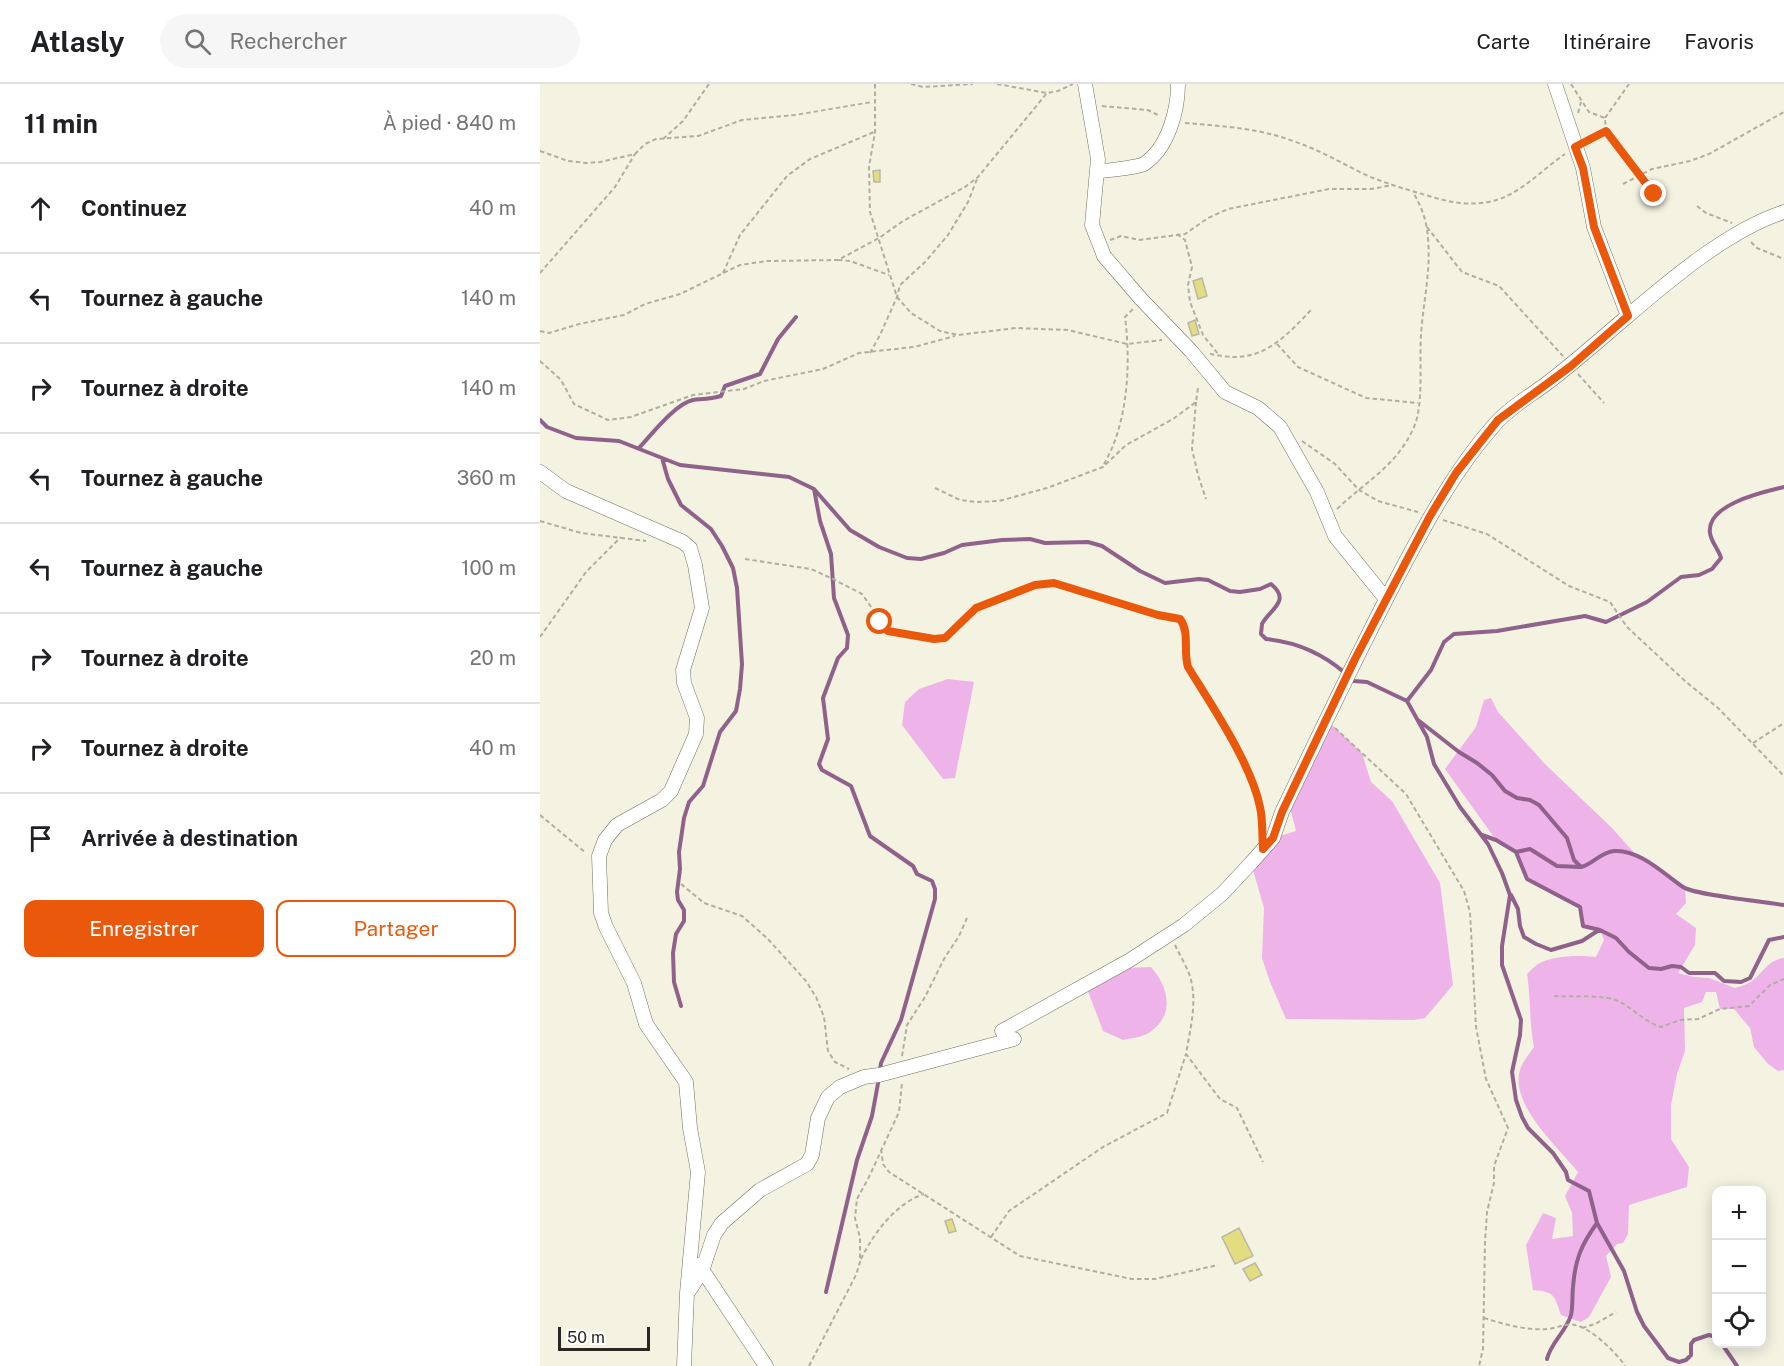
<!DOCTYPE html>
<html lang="fr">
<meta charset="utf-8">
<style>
body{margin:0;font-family:"Public Sans",sans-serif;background:#f6f6f6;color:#202124}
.controls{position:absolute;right:18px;bottom:18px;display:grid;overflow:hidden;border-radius:12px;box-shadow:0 3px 15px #0003}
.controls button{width:54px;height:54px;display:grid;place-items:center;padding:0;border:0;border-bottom:2px solid #e0e0e0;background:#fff;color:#202124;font:30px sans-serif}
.scale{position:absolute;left:18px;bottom:15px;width:92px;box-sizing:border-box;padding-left:6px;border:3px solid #282721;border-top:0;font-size:16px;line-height:21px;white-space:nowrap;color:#282721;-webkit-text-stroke:4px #fff;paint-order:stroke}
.stop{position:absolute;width:18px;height:18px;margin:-14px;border:4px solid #ea580c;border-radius:50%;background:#fff}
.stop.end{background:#ea580c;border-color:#fff;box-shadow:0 2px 6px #0008}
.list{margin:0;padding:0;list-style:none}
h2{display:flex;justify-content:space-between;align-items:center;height:78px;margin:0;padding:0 24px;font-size:26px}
h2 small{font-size:20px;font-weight:400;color:#757577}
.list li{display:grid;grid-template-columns:39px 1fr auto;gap:18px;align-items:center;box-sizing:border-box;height:90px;padding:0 24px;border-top:2px solid #e0e0e0}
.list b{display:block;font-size:22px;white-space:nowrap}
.list em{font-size:20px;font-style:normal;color:#757577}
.actions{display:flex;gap:12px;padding:18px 24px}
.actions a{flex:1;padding:14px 0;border:2px solid #ea580c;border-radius:12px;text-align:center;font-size:21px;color:#ea580c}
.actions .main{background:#ea580c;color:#fff}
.icon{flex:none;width:33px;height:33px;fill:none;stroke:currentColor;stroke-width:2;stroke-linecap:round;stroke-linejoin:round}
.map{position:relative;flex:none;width:1244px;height:1282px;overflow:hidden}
header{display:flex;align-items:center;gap:36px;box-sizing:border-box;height:84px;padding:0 30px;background:#fff;border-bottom:2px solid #e0e0e0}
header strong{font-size:28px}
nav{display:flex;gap:33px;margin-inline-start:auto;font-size:21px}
.search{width:420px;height:54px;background:#f6f6f6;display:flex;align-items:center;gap:15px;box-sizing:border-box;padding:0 21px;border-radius:33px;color:#757577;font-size:22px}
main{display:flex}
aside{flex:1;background:#fff}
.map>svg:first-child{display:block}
</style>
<header>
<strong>Atlasly</strong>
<div class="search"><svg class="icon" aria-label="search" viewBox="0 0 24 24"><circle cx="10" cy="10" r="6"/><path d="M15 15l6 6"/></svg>Rechercher</div>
<nav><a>Carte</a><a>Itinéraire</a><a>Favoris</a></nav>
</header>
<main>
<aside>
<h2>11 min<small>À pied · 840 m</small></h2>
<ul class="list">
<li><svg class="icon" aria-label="ahead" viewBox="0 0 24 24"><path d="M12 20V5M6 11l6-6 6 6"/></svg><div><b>Continuez</b></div><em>40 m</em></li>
<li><svg class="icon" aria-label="left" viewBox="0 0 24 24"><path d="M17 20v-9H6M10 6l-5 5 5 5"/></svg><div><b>Tournez à gauche</b></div><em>140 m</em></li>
<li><svg class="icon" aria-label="right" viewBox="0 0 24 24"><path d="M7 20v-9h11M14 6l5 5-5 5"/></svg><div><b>Tournez à droite</b></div><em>140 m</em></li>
<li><svg class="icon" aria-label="left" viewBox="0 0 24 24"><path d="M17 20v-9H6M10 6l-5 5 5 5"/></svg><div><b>Tournez à gauche</b></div><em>360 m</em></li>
<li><svg class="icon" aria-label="left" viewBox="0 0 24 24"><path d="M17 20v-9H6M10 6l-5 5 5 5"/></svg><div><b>Tournez à gauche</b></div><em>100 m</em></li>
<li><svg class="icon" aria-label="right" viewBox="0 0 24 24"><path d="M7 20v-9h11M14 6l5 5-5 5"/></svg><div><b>Tournez à droite</b></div><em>20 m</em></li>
<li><svg class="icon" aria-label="right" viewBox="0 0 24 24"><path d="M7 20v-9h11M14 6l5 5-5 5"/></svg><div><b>Tournez à droite</b></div><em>40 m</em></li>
<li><svg class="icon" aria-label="arrive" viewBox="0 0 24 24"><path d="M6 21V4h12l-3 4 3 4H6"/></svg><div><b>Arrivée à destination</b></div></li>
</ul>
<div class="actions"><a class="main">Enregistrer</a><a>Partager</a></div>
</aside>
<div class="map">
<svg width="1244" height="1282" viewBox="0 0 1244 1282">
<rect width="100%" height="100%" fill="#f4f3e2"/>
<!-- green -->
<path fill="#eeb4ea" d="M408 595 434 598 415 694 403 695 362 641 365 618 379 605Z
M951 614 958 628 1005 680 1072 744 1098 773 1121 785 1145 805 1146 819 1136 830 1156 844 1155 861 1138 889 1154 893 1169 894 1195 904C1199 903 1205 901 1209 899 1222 891 1227 876 1244 874V986L1238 987 1228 980 1214 963 1210 944 1194 925H1180L1176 908H1166L1162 918 1144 924 1145 967 1137 990 1131 1021V1055L1149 1083 1147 1103 1089 1121 1088 1150 1083 1159 1077 1160 1066 1172 1071 1193 1049 1233 1041 1238 1021 1231C1014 1211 1015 1208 993 1206L986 1161 1003 1129 1016 1134 1012 1155 1033 1152 1032 1129 1025 1112 1038 1088C1018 1063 967 1019 981 983 984 976 990 969 994 963 989 939 991 914 987 890 990 887 994 883 998 880 1013 871 1040 871 1056 873L1064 856 1060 846 1043 842 1040 823 987 795 976 768 956 756 905 685 936 643 944 616Z
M791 640 822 669 831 698 852 717 900 799 913 901 885 934 874 936 746 935 730 898 722 874 724 824 711 779 733 754 756 747 748 716Z
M611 883C628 902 636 930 610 948 604 953 592 954 583 956L563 947 548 907 582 884Z"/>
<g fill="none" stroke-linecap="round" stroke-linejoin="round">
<!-- stream -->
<path stroke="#8f618b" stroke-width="4" d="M0 336 7 343 36 354 79 357 140 381 249 393 274 405 310 446 339 463 367 474 381 475 404 469 422 461 462 456 490 455 505 459 548 458 562 462 600 487 625 499 659 495 668 496 690 507 700 508 720 505 731 500C752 517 729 526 722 540 722 542 721 548 721 550L726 555C757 558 782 569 805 589
M99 364C111 351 136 319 153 316 162 315 171 315 181 312L185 302 220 290 238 255 256 233
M122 374 128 395 141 421 171 445 182 462 193 484 197 504 202 580 200 605 196 627 180 648 163 702 149 718 144 734 139 768 140 785 137 808 138 816 144 826V837L136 850 133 869 134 898 141 922
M274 405 280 437 291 470 294 514 308 551 307 564 298 574 283 614 288 655 279 680 282 686 311 702 330 752 373 782 377 790 392 797 395 805V815L361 936 341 979 340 986
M811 594 814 597 827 598 867 617 887 653 894 680 920 723 948 760 962 789 970 811 962 862V881L981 936 980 951 972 988 976 1016 982 1033 988 1044 1013 1069 1026 1088 1028 1096 1049 1107 1057 1139 1084 1187 1097 1228 1104 1242 1128 1274 1139 1278 1146 1276 1151 1271V1260L1154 1256 1169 1251 1176 1253
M867 617 891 586 904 558 914 550 957 547 1045 532 1066 538 1107 518 1141 493 1159 491 1172 485 1181 474C1179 466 1171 458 1170 449 1166 420 1224 408 1244 403
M878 636 919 668 937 679 952 691 965 707 977 714 990 716 999 721 1027 754 1034 776 1041 783C1053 780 1061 768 1074 767 1099 765 1124 790 1143 803 1155 811 1225 818 1244 821
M942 751 956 756 976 768 987 795 1040 823 1043 842 1060 846 1076 854 1089 868 1109 884 1121 885 1132 882 1141 883 1149 889H1175L1184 897 1201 898 1210 894 1229 856 1244 853
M976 768 990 765 1017 782 1040 783
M971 811 978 825 980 842 984 853 996 860 1011 866 1042 857 1059 846
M286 1208 317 1076 332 1032 339 994
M1182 1260 1197 1282
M1007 1275C1011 1258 1026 1248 1031 1231 1033 1222 1032 1212 1033 1203 1035 1176 1041 1161 1057 1139"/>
</g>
<!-- building -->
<path fill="#e4dc80" stroke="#b9b8a8" stroke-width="1.5" d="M340 86V98H334L333 87Z
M662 194 667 212 658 215 653 197Z
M655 236 659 250 652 252 648 239Z
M412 1135 416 1147 409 1149 405 1137Z
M699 1144 713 1172 695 1180 682 1153Z
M715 1179 722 1191 710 1197 703 1185Z"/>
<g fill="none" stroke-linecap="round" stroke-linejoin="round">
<!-- street casing -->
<g stroke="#717061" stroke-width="15">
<path id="street" d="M545 0 558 75 552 141 564 172 601 215 651 267 685 308 718 324 740 343 777 408 795 452 846 515
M1015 0 1043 84 1054 143 1088 232
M558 87C566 87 599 83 604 80 628 64 638 27 638 0
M0 388 26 407 143 458 150 464 155 481 162 524 143 586 144 599 157 634 156 650 131 707 122 716 77 741 65 756 59 772 61 829 66 843 94 899 106 940 146 998 150 1044 158 1088 147 1209 144 1282
M462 947 590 876 644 841 682 810 711 779 733 754 742 728C779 651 815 575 854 500 884 443 913 387 956 339 969 324 990 312 1006 300 1030 282 1053 262 1076 242 1123 202 1185 147 1244 128
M159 1181 226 1282
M149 1207 162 1187 174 1151 182 1139 220 1106 267 1080 272 1071 278 1034 288 1013 300 1003 324 993 339 991 474 955"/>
</g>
<!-- path -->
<path stroke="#afaea1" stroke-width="2" stroke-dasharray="4.5 3" stroke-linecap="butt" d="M335 0V48L329 83 330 128 357 213 371 229 400 247 418 251 476 244 528 246 587 260 622 256
M371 0 383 3 433 0
M457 0 507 9
M1031 0 1049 28 1065 34 1066 47 1047 56
M562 22 608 26 620 32
M1038 29 1041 18
M1065 34 1089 0
M645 39C682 42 718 44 753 57 780 66 803 80 828 92 848 100 868 106 889 112 908 118 928 122 948 118 978 113 1000 87 1025 70
M1066 47 1114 109
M123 55 143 37 169 0
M0 67 28 77 46 79 60 78 95 70 105 60 116 55 158 52 202 36 255 31 332 18
M1083 100 1112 85 1150 77 1169 70 1244 28
M1157 122 1166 129 1192 139
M887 143 922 188 959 202 1023 272
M637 150 645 156 652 183 648 201 650 218 663 251 679 271
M570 156 581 152 599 156 645 150 668 134 688 125 789 105H831L853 101
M1211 158 1217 164 1244 175
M298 176 310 177 349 191
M0 189 75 103 95 70
M183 189 200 151 247 92 270 75 334 48
M0 247 9 249 39 240 84 231 105 220 140 210 200 181 227 177 298 176 339 154 363 137 425 103 438 93 507 9 518 7 533 0
M737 260 758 283 826 314 878 319
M330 269 340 251 357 213 360 201 385 178 408 151 428 118 437 95
M670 270C677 271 686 273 693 273 727 274 749 249 771 226
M0 277 21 296 34 320 68 336 91 333 153 311 204 305 224 297 283 285 319 269 374 263 415 252
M1038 290 1064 319
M656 318 652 365 658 391 666 415
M762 357 795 380 819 406 838 417 878 428
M564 380C588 339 591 280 585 233L593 225
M395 404 420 416 436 418 459 417 507 404 563 383 586 361 633 335 656 318 658 304
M797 425C826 397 857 382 874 343 884 320 879 277 881 251 883 219 891 188 888 155 887 137 882 124 873 108
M903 436 947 450 1029 502 1070 518 1087 543 1145 597 1178 624 1244 692
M0 437 41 449 106 457
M205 475 271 485 293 495 322 510 348 547 394 555 405 553 436 524 495 501 514 499 618 531 640 535C650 548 643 567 648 583 677 631 718 687 722 744
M0 553 46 488 81 453
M795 644 866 710 924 807 930 828 936 943 946 995 968 1044 954 1082V1099L947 1128 945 1158 943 1265 939 1282
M1213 659 1244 639
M0 731 46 769
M141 800 164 819 202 832 227 854 266 897 276 913 284 933 288 967 295 978 309 985
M635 861C640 872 648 884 651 896 657 920 650 946 646 970L680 1015 697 1024 723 1078
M1014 912C1032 913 1066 910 1080 918 1095 926 1105 938 1121 943L1140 936 1158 935 1180 925 1209 922 1230 901 1244 895
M362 972 367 941 385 913 404 875 419 852 427 834
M341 1065 343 1080 349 1088 480 1172 592 1195H615L678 1181
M451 1153 469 1127 563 1063 627 1029 646 970
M321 1175C333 1150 356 1119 384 1110
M944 1234C963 1240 988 1247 1008 1245 1017 1244 1026 1239 1035 1241 1051 1244 1077 1269 1085 1282
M1042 1244 1055 1240 1076 1228
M269 1282 316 1191 320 1178V1154L315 1134 317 1115 329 1093 359 1028 362 999"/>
<!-- street -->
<use href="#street" stroke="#fff" stroke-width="14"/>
</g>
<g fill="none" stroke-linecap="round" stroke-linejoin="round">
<!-- route -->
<path stroke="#ea580c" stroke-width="8" d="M340 538 348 547 394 555 405 554 436 524 495 501 514 499 618 531 640 535C650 548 643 567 648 583 672 622 711 679 720 723 723 736 722 751 723 765L733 754 742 728 815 575 890 432 916 389 958 336 1031 282 1088 232 1054 143 1043 84 1035 63 1066 47 1114 110"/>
</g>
</svg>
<div class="controls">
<button>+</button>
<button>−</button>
<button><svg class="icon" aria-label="locate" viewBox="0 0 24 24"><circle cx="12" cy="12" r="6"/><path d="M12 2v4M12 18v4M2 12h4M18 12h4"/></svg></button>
</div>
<div class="scale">50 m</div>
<div class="stop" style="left:340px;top:538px"></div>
<div class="stop end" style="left:1114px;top:110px"></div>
</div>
</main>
